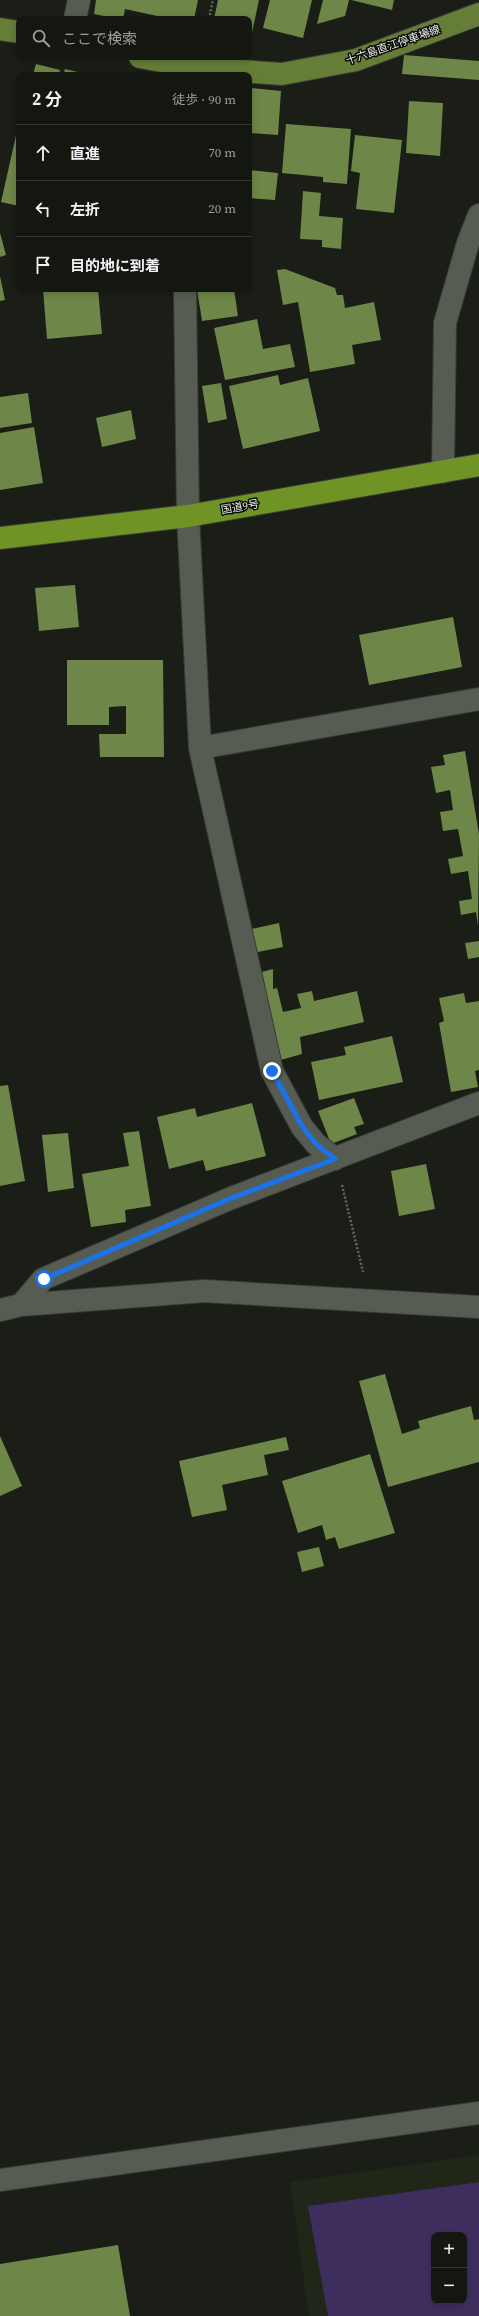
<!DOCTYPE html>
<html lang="ja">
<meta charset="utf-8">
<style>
body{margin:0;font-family:"Source Serif 4","Noto Sans JP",serif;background:#21231e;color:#f1f3f6}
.controls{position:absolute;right:12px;bottom:12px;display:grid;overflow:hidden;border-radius:8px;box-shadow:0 2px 6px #0003}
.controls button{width:36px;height:36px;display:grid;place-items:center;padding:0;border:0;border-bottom:1px solid #333530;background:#141610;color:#f1f3f6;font:20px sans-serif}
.stop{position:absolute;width:12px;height:12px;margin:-9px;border:3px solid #1a73e8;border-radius:50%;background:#fff}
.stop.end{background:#1a73e8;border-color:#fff;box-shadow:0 1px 4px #0008}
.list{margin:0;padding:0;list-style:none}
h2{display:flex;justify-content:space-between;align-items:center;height:52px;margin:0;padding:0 16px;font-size:17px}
h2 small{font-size:13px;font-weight:400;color:#9d9f9f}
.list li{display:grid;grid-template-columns:26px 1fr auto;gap:12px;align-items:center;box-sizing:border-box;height:56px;padding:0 16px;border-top:1px solid #333530}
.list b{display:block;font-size:15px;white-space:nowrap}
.list em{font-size:13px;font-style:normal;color:#9d9f9f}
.icon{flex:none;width:22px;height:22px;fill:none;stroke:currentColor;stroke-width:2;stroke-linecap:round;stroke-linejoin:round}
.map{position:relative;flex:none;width:479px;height:2316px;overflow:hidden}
.search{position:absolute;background:#141610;box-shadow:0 2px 6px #0003;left:16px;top:16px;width:236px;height:44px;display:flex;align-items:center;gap:10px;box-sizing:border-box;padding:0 14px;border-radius:8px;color:#9d9f9f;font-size:15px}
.panel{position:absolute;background:#141610;box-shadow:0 2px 6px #0003;left:16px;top:72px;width:236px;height:220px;border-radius:8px}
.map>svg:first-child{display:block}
</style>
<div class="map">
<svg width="479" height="2316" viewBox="0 0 479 2316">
<rect width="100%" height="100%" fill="#1b1e16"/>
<!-- built -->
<path fill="#202618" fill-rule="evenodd" d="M479 2155V2316H309L290 2182ZM434 2235H464V2301H434Z"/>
<!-- green -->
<path fill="#3d2e5d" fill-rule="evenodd" d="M479 2182V2316H328L308 2206ZM434 2235H464V2301H434Z"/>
<!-- building -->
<path fill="#6e8647" d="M96 0H198L194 19H171L125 9 123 19H118L94 14Z
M218 0H259L251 37H249V19H214Z
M270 0H312L303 38 263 28Z
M323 0H349L345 16 317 24Z
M351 0H394L392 10Z
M404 55 479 61V80L402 74Z
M36 64 60 70 59 75H33Z
M65 69 86 74V75H63Z
M251 88 281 91 278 135 249 133Z
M409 101 443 103 440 156 406 153Z
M286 124 351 129 347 184 323 182V177L282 173Z
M17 131H19V206L1 202Z
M355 135 402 140 394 213 356 209 360 173 351 171Z
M249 170 278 173 275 200 249 198Z
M303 191 321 193 319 216 343 218 341 249 322 247V240L300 239Z
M0 233 6 255 0 257Z
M285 269 335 288 337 295H343L345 308 374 302 381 340 352 345 355 364 310 372 298 302 283 305 277 270Z
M0 276 5 300 0 301Z
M43 289H98L102 334 47 339Z
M197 289H234L238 316 202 321Z
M257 319 263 349 290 344 295 367 225 380 214 328Z
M278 375 280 385 308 378 320 431 243 449 229 386Z
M221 383 227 419 208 423 202 386Z
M28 393 32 423 0 428V397Z
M131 410 136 439 102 447 96 418Z
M34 427 43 483 0 490V433Z
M75 585 79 627 39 631 35 588Z
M453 617 462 667 369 685 359 635Z
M67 660H163L164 757H100L99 734H126V706L109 707V725H67Z
M465 751 479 834 478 926 476 912 461 915 459 901 472 899 468 871 451 874 448 859 463 856 458 829 443 831 440 812 453 810 450 790 436 793 431 767 445 765 443 755Z
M279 923 283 947 247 954 242 931Z
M479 941V957L468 959 465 943Z
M273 969V989L277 988 283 1012 301 1008 297 994 312 991 314 1001 357 991 364 1022 300 1037 302 1054 277 1061 258 973Z
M464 993 466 1003 479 1001V1070L475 1071 478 1087 451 1092 439 1023 444 1021 439 998Z
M392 1036 403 1082 319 1100 311 1062 346 1055 344 1047Z
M8 1085 25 1181 0 1186V1086Z
M354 1098 364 1124 354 1127 357 1134 331 1144 318 1111Z
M252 1103 266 1156 206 1171 203 1160 169 1169 157 1117 195 1108 197 1117Z
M139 1131 151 1206 125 1210 126 1222 91 1227 82 1174 129 1166 123 1133Z
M68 1133 74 1188 48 1192 42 1135Z
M426 1164 435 1209 399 1216 391 1171Z
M385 1374 402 1434 420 1428 418 1421 471 1406 474 1420 479 1419V1462L388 1487 359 1381Z
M0 1436 22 1486 0 1496Z
M286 1437 289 1450 264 1455 268 1475 222 1485 227 1510 192 1517 179 1461Z
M370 1454 395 1533 339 1549 335 1537 326 1540 322 1525 298 1533 282 1481Z
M319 1547 324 1566 302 1572 297 1552Z
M118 2245 130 2316H0V2264Z"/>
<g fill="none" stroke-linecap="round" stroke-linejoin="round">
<!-- minor casing -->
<g stroke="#393b36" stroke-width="24">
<path id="minor" d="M75 19 79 0
M185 289 188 516 200 748 479 699
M443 472 445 323 468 243 479 215
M200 748 272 1071 302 1127 316 1144 335 1159
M21 1305 43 1279 229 1199 479 1103
M0 1310 21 1305 204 1291 479 1307
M0 2180 479 2113"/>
</g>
<!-- major casing -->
<g stroke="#393b36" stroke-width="24">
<path id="major" d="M0 29 19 32
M140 57 199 68 282 74 356 60 479 14"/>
</g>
<!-- highway casing -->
<g stroke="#393b36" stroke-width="24">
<path id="highway" d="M0 538 188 516 479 465"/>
</g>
<!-- path -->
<path stroke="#646760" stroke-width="2.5" stroke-dasharray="2 2" stroke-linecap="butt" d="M209 19 213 0
M342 1185 363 1272"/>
<!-- minor -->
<use href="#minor" stroke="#575c52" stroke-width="22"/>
<!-- major -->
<use href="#major" stroke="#657d37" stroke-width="22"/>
<!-- highway -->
<use href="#highway" stroke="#6f9325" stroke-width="22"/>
</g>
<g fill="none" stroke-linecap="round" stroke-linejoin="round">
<!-- route -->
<path stroke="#1a73e8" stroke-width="5" d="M44 1279 229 1199 335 1159 316 1144 302 1126 272 1071"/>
</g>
<g text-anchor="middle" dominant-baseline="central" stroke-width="3" stroke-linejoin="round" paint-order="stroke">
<!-- street labels -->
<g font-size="11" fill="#ecefe9" stroke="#060805">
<text transform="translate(393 45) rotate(-19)">十六島直江停車場線</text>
<text transform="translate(240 507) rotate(-10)">国道9号</text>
</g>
</g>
</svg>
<div class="controls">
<button>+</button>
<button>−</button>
</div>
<div class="stop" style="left:44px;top:1279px"></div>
<div class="stop end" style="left:272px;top:1071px"></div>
<div class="search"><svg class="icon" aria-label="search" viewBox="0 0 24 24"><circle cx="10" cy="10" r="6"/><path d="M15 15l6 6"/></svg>ここで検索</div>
<section class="panel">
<h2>2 分<small>徒歩 · 90 m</small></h2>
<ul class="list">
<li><svg class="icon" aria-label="ahead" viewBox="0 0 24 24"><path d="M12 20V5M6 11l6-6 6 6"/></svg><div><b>直進</b></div><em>70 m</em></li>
<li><svg class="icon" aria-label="left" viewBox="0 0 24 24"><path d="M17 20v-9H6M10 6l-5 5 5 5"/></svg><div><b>左折</b></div><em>20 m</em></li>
<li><svg class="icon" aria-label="arrive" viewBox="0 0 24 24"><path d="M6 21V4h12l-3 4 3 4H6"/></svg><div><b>目的地に到着</b></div></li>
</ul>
</section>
</div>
